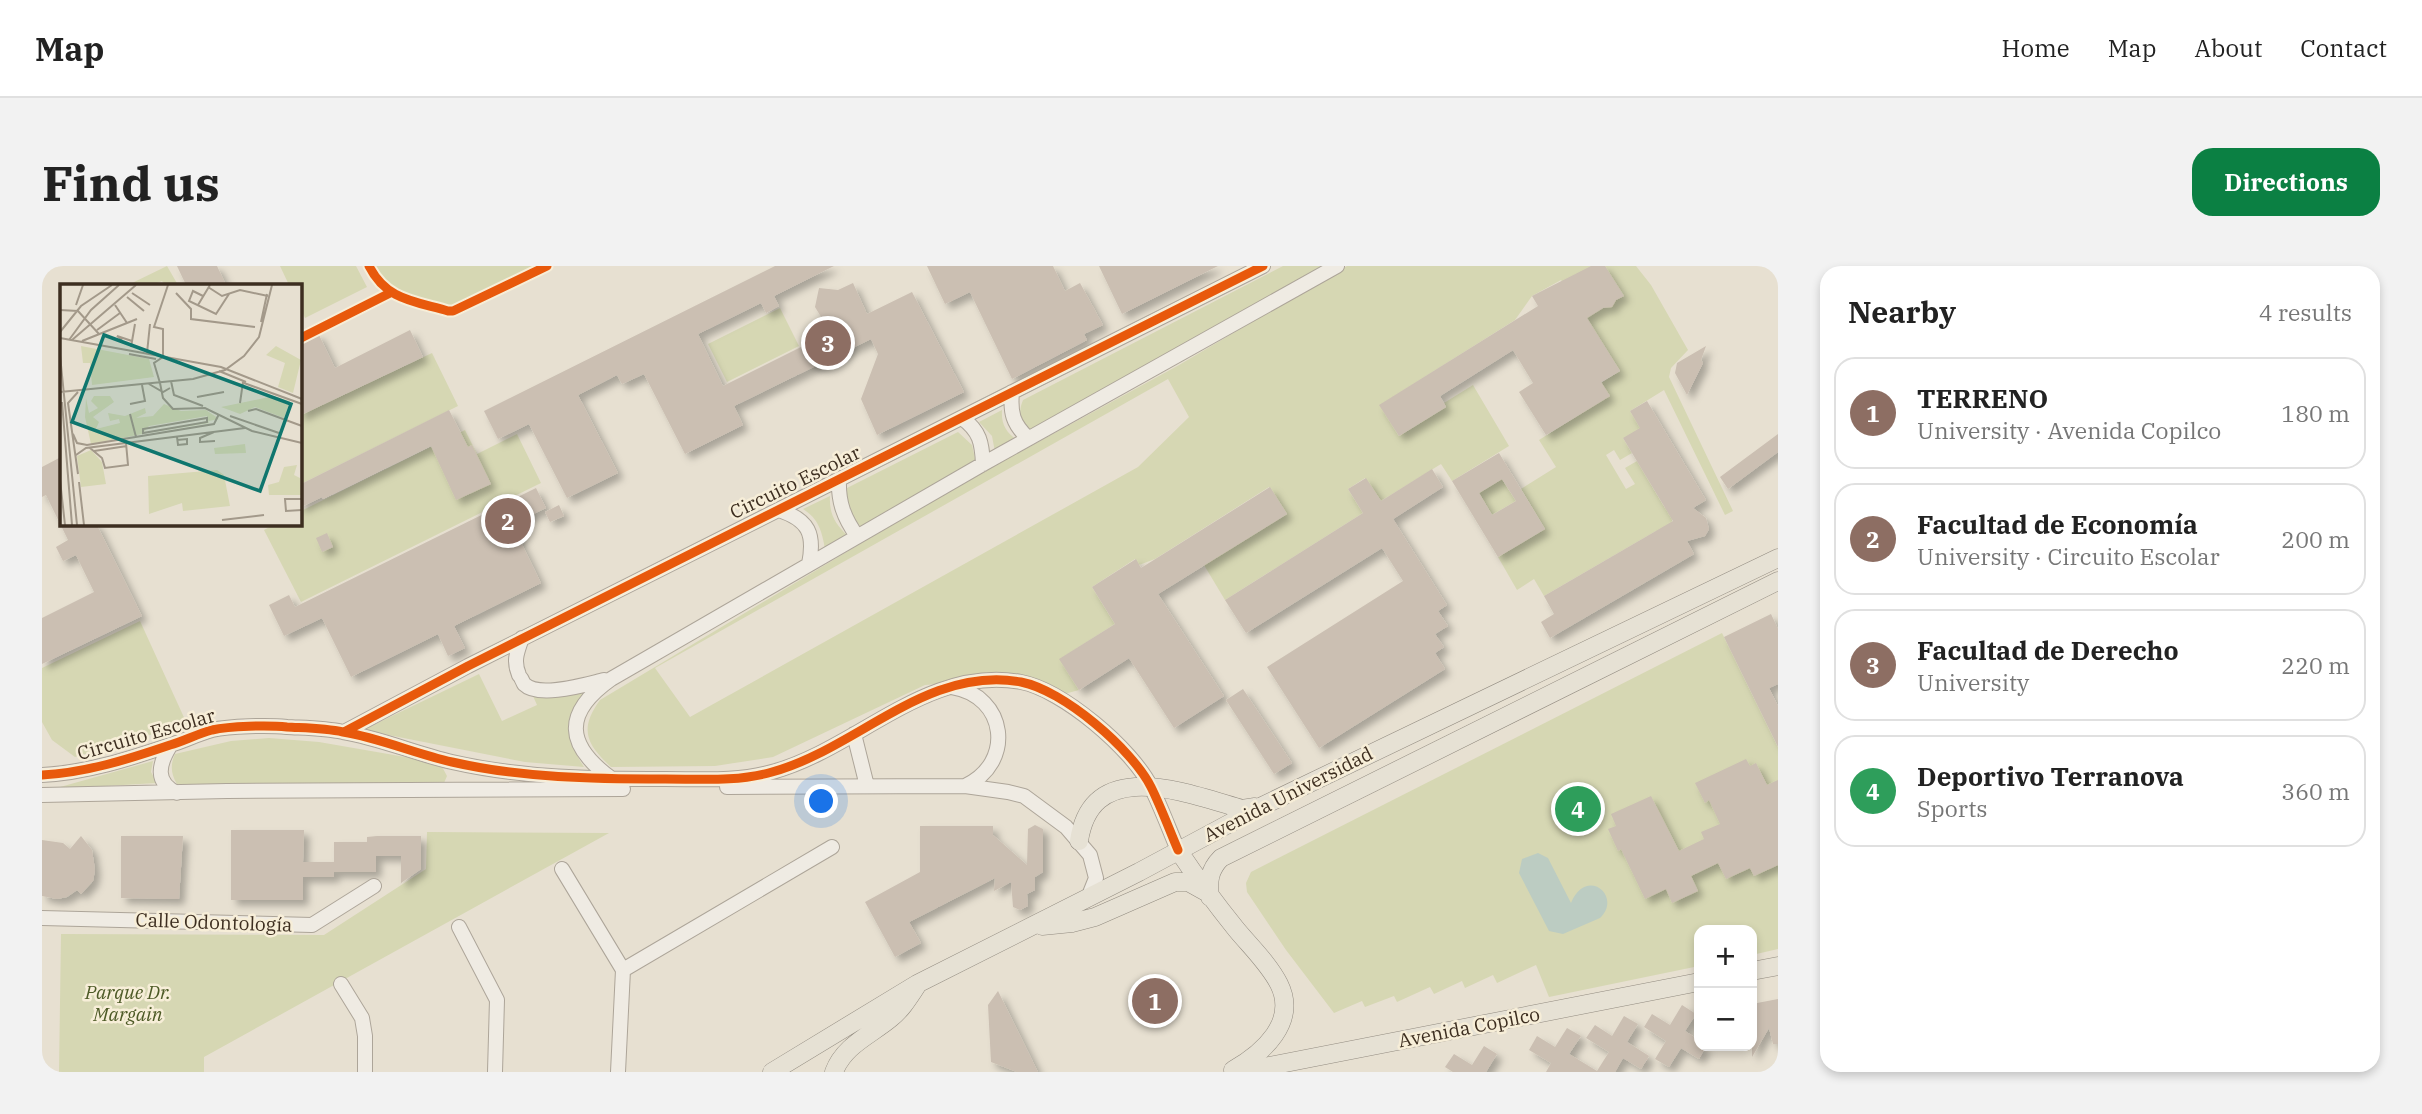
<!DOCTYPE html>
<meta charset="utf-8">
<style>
body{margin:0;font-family:"IBM Plex Serif",serif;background:#f2f2f2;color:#222}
.controls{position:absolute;right:21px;bottom:21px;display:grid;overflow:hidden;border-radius:14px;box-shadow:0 4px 10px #0003}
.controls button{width:63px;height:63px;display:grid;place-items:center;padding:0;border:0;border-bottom:2px solid #e0e0e0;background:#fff;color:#222;font:35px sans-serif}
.you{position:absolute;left:780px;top:536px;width:24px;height:24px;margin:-18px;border:5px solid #fff;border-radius:50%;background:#1a73e8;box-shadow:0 0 0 10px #1a73e833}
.badge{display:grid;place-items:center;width:46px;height:46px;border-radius:50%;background:#0b8043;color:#fff;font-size:23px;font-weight:700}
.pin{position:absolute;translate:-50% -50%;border:4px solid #fff;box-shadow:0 2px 7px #0006}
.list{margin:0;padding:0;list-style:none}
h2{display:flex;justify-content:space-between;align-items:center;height:91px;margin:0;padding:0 28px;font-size:30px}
h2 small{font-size:23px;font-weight:400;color:#767676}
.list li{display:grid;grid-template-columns:46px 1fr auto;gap:21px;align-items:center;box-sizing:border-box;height:112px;margin:0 14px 14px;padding:0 14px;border:2px solid #e0e0e0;border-radius:21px}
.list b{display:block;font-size:26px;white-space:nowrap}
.list p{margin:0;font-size:23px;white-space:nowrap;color:#767676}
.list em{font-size:23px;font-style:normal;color:#767676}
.map{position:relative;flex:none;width:1736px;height:806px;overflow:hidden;border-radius:21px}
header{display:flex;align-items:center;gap:42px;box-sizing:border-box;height:98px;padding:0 35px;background:#fff;border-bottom:2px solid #e0e0e0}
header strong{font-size:33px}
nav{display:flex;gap:38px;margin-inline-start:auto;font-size:24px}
.intro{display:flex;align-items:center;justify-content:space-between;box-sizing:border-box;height:168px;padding:0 42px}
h1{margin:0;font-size:49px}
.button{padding:18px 32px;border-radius:21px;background:#0b8043;color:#fff;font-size:24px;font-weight:700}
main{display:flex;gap:42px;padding:0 42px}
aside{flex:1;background:#fff;border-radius:21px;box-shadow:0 4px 10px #0003}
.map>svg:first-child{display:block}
</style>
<header>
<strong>Map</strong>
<nav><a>Home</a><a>Map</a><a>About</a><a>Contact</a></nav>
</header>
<div class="intro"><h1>Find us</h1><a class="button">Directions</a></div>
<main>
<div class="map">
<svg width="1736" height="806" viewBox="0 0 1736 806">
<defs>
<filter id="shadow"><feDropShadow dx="5.5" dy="5.5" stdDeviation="3.5" flood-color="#0004"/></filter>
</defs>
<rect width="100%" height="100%" fill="#e7e0d1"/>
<!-- green -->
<path fill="#d6d7b3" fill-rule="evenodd" d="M125 0 136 19H123L120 15 110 19H86Z
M238 0H314L325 21 263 52 257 39V19H247Z
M329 0H498L410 44 347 24 339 19Z
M1241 0H1280L989 167C979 155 975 149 981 134Z
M1305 0H1594L1609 19 1646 84 1629 102 1627 111 1691 245 1683 249 1622 124 1588 145 1604 171 1581 172 1590 187 1578 194 1572 184 1564 189 1584 223 1593 218 1583 202 1595 195 1623 242 1641 232 1630 254V266L1614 265 1502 330 1492 313 1475 324 1456 291 1503 263 1479 223 1514 201 1497 174 1567 130 1559 117 1578 105 1519 14 1490 30 1473 54 1338 139 1357 170 1404 141 1402 137 1431 119 1467 180 1410 215 1399 198 1339 235 1323 212 1306 223 1321 247 1183 334 1162 299 1245 248 1227 221 1113 293 1097 299 1093 293 1050 321 1073 358 1018 393 1037 424 1015 430 984 417 937 415 883 419 731 491 673 500 569 501C544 478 537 463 558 434L903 227 1137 99ZM1126 113 1147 151 1096 201 648 451 613 402Z
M738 42 757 80 685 116 666 78Z
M390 87 416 140 261 217 257 209V150Z
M960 144C959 158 964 166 975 174L953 186 950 170 937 156Z
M423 164 435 188 475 168 499 217 259 336 222 264 235 257H257V246Z
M916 166 930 179 934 197 819 261C809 250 803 237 805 222Z
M1460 213 1474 235 1450 249 1437 227Z
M788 230C787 248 793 258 806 270L783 283C780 266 777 253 761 243Z
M98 355 145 458 33 491 10 474 0 456V402Z
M1680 367 1736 481V683L1710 689V664H1657V700L1507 731 1494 699 1455 717 1451 709 1423 722 1420 715 1392 728 1388 721 1355 736 1352 730 1323 741 1320 735 1292 747 1244 684 1205 626 1204 617 1209 606Z
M437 408 460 455 495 439 491 430 526 429 547 423C519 450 522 470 542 501L483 496 321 464Z
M227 472 277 476 398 497 405 510 402 517 396 521 135 518C129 508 128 499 133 488L189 475Z
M111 495 109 506 115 517 11 523Z
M385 566 567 567 162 791V806H17L19 668 282 669 384 603Z"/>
<!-- water -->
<path fill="#bcccc2" d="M1496 587 1506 592 1529 637C1544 600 1581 630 1558 652L1521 668 1507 665 1477 607 1480 593Z"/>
<!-- building -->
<path fill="#cbbfb2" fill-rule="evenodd" filter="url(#shadow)" d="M135 0H175L184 19H144Z
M733 0H792L732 30 737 40 724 47 719 37 656 68 681 120 795 63 781 54 773 41 777 22 796 24 811 17 825 48 870 26 922 126 835 169 819 133 836 88 829 73 692 140 701 159 643 188 602 108 580 118 575 109 536 129 576 207 525 232 487 158 456 173 442 145Z
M885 0H1011L1023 25 1038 17 1061 59 1042 68 1045 74 970 113 928 26 903 38Z
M1057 0H1176L1080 48Z
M1549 0H1563L1582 30 1574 34 1570 41 1561 42 1545 52 1578 105 1559 116 1568 130 1504 169 1477 126 1491 117 1471 84 1398 130 1404 141 1357 170 1337 139 1496 40 1490 30Z
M368 64 381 91 257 150V76L276 67 293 102Z
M1664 80 1659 94 1661 97 1645 129 1633 107 1635 97Z
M1605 135 1664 234 1651 242 1664 252 1667 263 1663 270 1645 275 1652 288 1508 372 1499 356 1512 348 1502 330 1631 255 1581 172 1598 162 1588 145Z
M407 144 426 181 430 179 449 218 414 234 389 180 281 233 280 231 257 242V219Z
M1736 168V186L1686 223 1678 211Z
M1457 187 1503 263 1456 291 1410 215ZM1460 213 1474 235 1450 249 1437 227Z
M19 191V257H54L100 350 0 398V352L52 326 34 289 21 295 14 281 26 274 4 229 0 231V201Z
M1390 203 1401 221 1351 253 1405 339 1396 345 1406 360 1393 368 1402 381 1393 387 1403 403 1277 482 1225 401 1361 315 1340 282 1204 367 1183 334 1321 247 1306 223 1324 212 1339 235Z
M1228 221 1245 248 1116 328 1182 430 1132 462 1087 392 1037 424 1017 393 1073 358 1050 321 1094 293 1099 302Z
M494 222 504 242 470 258 499 317 412 360 423 382 406 390 396 368 309 411 280 352 242 370 227 339 247 329 253 341Z
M517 239 522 250 508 256 503 246Z
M285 267 291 281 280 286 274 272Z
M1729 348 1736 363V418L1727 422 1736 440V481L1682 371Z
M1201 423 1250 497 1232 508 1184 434Z
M1704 493 1708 500 1714 497 1725 519 1736 514V599L1712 610 1708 602 1684 613 1676 597 1649 610 1656 625 1630 637 1624 623 1603 633 1579 583 1576 585 1566 563 1574 560 1569 548 1609 530 1637 585 1662 573 1659 566 1678 558 1667 534 1663 537 1653 517Z
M993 559 1001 563V606L993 611V624L985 628 986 640 978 644 971 641 969 616 952 625 953 612 867 656 879 677 853 691 823 636 878 606V560H951V569L985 599 986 563Z
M189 564H262L261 596H292V611H261V634H189Z
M39 570 50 584 53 604 51 615 39 628 35 624 25 631 15 633 0 630V574L21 577 28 583Z
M79 570H141L137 633 79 632Z
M335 570H379V603L359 617V590H334V606H292V576H325V571Z
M956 725 996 806H975L949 796 946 739Z
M1736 733V778H1731L1727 762 1710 791V738Z
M1640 739 1654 748 1643 765 1657 774V780H1664L1657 793 1639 782 1627 801 1613 793 1624 775 1602 761 1610 748 1628 759Z
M1582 750 1596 758 1585 776 1607 790 1599 803 1581 792 1573 806H1504L1509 797 1487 784 1495 770 1513 781 1525 762 1539 770 1527 788 1555 805 1567 786 1544 772 1553 759 1570 770Z
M1442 780 1455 788 1444 806H1411L1403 801 1412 788 1430 799Z"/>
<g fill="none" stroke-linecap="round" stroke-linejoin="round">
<!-- minor casing -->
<g stroke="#ada599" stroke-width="16">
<path id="minor" d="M970 126C968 147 971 158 986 172
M920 152C938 165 940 177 941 198
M797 213C796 236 802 252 815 270
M737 244C767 254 773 268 767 298
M480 372C475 386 471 395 477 409 478 409 482 418 482 418 497 433 545 418 562 414
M910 421C965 430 973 497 923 520
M302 466 426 400 1221 0
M812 468 825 520
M128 480C117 498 112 516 135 527
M0 509C43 507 87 493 128 479 142 475 155 468 170 464 188 460 226 459 245 461 263 462 283 462 301 466 338 472 374 488 410 496 480 512 552 513 623 513 659 513 695 516 730 506 815 483 885 399 979 416 1021 424 1090 483 1109 521 1119 541 1127 563 1136 584
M570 513C523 479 521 447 569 413L941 198 1295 0
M685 521 923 520 966 526 982 530 1024 561 1048 589 1054 612 1046 632
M0 529 185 525 581 523
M520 603 581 704
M0 652 270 659 332 620
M417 661 455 734 453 806
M581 704 790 581
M299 718 320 752 323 770V806
M576 806 581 704"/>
</g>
<!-- major casing -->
<g stroke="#928b80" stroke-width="19">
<path id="major" d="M1037 575C1050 489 1144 527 1200 543L1213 541
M1136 584C1154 611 1173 637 1194 663 1208 680 1227 698 1237 718 1256 756 1221 787 1191 804
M1168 631C1166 616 1167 604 1179 592L1736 315
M1000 660 1030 657 1053 651 1133 616H1146L1164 626
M1710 705 1736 700
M730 806 875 718 1097 606 1220 540 1736 292
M792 806C802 779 829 769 849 752 860 743 866 733 874 721
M1197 806 1657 716"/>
</g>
<!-- minor -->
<use href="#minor" stroke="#efebe3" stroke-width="14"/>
<!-- major -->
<use href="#major" stroke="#e6e1d4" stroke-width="18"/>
<!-- cycleway casing -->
<g stroke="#f7eed8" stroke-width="13">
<path id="cycleway" d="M327 0C344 34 372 35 406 45H411L505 0
M257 73 348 27
M302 466 426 400 1221 0
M0 509C43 507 87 493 128 479 142 475 155 468 170 464 188 460 226 459 245 461 263 462 283 462 301 466 338 472 374 488 410 496 480 512 552 513 623 513 659 513 695 516 730 506 815 483 885 399 979 416 1021 424 1090 483 1109 521 1119 541 1127 563 1136 584"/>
</g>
<!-- cycleway -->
<use href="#cycleway" stroke="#e8590c" stroke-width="9"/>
</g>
<g text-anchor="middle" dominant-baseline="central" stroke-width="5" stroke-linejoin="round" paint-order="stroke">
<!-- street labels -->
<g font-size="19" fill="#3d2e20" stroke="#f7eed8">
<text transform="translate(753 216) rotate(-26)">Circuito Escolar</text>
<text transform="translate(104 468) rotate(-16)">Circuito Escolar</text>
<text transform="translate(1246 528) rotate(-27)">Avenida Universidad</text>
<text transform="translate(172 656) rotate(2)">Calle Odontología</text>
<text transform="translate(1427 761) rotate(-11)">Avenida Copilco</text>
</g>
<!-- park labels -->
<g font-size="19" font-style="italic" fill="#4d5a26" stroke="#f7eed8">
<text x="86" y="726">Parque Dr.<tspan x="86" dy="22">Margain</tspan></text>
</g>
</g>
<!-- overview -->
<g transform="translate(18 18)">
<rect width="242" height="242" fill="#e7e0d1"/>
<path d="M21 62 89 75 94 93 32 101 30 79H23ZM216 62 241 76 233 109 218 103 225 79 206 71ZM34 112H50L54 118 33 133 39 138 36 145 60 139 59 135 50 137 48 129 65 132 85 124 86 129 76 134 93 132 104 120 121 127 146 126 159 135 31 160 25 133 26 114 29 129 38 124 31 117ZM147 132 149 139 82 150 89 142ZM214 112 230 117 224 134 195 123 180 130 161 123ZM185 160 186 169 155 170 154 164ZM31 166 42 178 46 200 21 203 17 172ZM237 181 234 191 240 194 241 211H209L208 201 219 198 224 183ZM157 186 164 191 170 222 123 227 122 219 89 230 88 192Z" fill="#d6d7b3" fill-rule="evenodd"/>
<path fill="none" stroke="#a3998a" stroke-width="2" d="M148 3 162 12 180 6 208 12M72 9 90 21M116 9 131 25V35L195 43M143 12 133 7 129 17 156 30 169 10M67 13 84 27M16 21 23 1M55 21 67 39M138 21 150 1M0 26 18 27 39 50M201 38 207 10M37 46 60 29M0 48 21 22 52 1M0 54 161 83 242 115M9 56 31 26 59 1M12 56 76 1M62 56 57 52 72 57M22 57 77 35M71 63 75 40M87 69 90 40M69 70 96 75M0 71 17 241M103 72V45L94 43 108 1M159 87 186 98M111 97 114 111 143 122M100 99 103 114 113 125 145 124 192 147 242 159M100 99 94 79 103 73M184 99 242 120M89 100 103 108 110 104M0 108 133 95 165 86 184 72 199 53 212 1M18 108 8 119 18 190M137 113 164 108M2 118 12 241M180 119 183 98M70 120 85 117 82 101M188 127 196 125 242 142M70 130 76 153M170 132 219 149M147 134V138L83 149V145ZM154 148 140 154V158L155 157M13 150 17 159 27 161 154 140 159 130M117 153 118 161 127 160V155L117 156M30 164 42 174 45 184 68 181 66 159M34 167 67 162M16 171 26 164 185 144M0 196 5 241M19 198 24 241M242 215H225L226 227 242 226M162 236 204 231"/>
<path fill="#0f766e" fill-opacity="0.15" stroke="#0f766e" stroke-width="3.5" d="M44 51 231 120 200 207 12 138Z"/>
<rect width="242" height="242" fill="none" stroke="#3d2e20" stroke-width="3.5"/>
</g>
</svg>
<div class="controls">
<button>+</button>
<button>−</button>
</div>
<div class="you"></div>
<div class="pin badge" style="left:1113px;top:735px;background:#8d6e63">1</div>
<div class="pin badge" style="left:466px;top:255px;background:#8d6e63">2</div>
<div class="pin badge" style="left:786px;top:77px;background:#8d6e63">3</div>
<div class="pin badge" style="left:1536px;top:543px;background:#2e9e5b">4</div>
</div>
<aside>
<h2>Nearby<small>4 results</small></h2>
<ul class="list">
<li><span class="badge" style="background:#8d6e63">1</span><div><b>TERRENO</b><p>University · Avenida Copilco</p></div><em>180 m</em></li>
<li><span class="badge" style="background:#8d6e63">2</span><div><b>Facultad de Economía</b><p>University · Circuito Escolar</p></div><em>200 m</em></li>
<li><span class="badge" style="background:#8d6e63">3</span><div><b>Facultad de Derecho</b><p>University</p></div><em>220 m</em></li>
<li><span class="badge" style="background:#2e9e5b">4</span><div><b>Deportivo Terranova</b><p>Sports</p></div><em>360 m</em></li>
</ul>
</aside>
</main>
